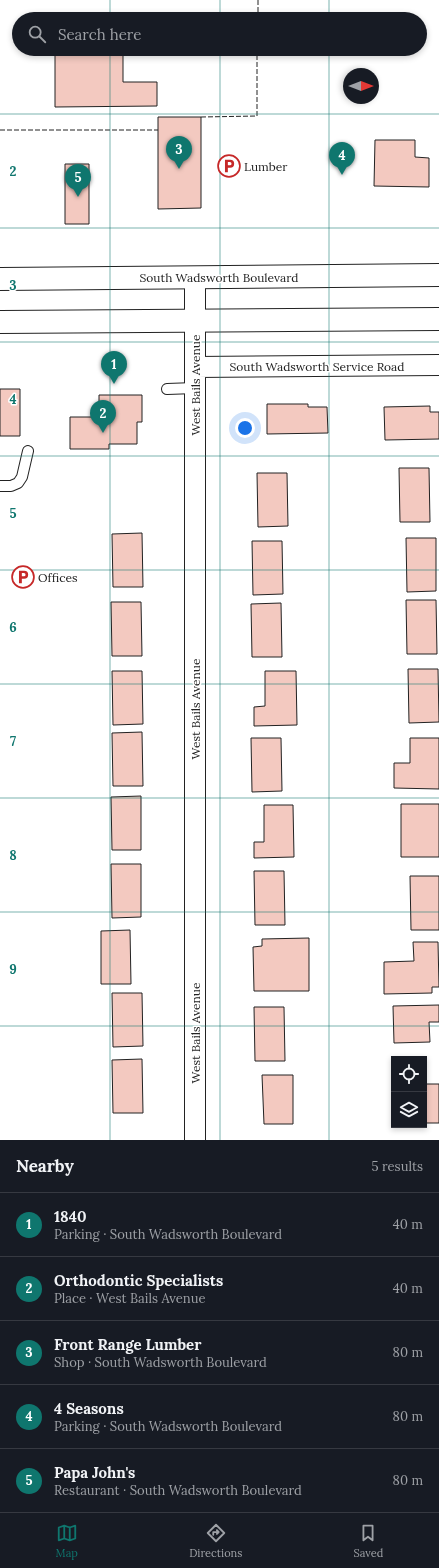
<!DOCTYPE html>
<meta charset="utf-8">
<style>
body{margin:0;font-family:Lora,serif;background:#242831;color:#f1f3f6}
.controls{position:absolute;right:12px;bottom:12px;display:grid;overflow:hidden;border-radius:0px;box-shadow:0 2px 6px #0003}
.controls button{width:36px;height:36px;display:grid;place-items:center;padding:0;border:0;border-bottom:1px solid #363941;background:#171b24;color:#f1f3f6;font:20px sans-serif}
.compass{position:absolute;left:343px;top:68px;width:36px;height:36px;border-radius:50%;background:#171b24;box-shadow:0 2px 6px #0003;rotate:90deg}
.you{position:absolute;left:245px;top:428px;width:14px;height:14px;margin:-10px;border:3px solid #fff;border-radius:50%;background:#1a73e8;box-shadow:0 0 0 6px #1a73e833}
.badge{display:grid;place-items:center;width:26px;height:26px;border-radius:50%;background:#0f766e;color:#fff;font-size:13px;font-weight:700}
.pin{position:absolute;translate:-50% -33px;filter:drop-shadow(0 1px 2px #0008)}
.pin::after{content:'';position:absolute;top:21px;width:14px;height:12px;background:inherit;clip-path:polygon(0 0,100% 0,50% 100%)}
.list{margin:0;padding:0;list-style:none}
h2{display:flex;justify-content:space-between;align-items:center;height:52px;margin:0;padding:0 16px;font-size:17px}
h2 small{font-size:13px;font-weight:400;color:#9ea1a6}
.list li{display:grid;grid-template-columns:26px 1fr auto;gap:12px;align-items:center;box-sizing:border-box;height:64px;padding:0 16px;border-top:1px solid #363941}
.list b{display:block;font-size:15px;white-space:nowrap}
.list p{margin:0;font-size:13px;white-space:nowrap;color:#9ea1a6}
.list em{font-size:13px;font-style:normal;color:#9ea1a6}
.icon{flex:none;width:22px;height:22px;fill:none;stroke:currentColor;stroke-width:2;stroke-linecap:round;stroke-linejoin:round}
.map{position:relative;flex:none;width:439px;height:1140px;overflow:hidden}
.search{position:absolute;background:#171b24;box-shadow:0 2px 6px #0003;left:12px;right:12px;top:12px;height:44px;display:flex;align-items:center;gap:10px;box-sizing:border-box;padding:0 14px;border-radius:22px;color:#9ea1a6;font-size:15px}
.sheet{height:372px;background:#171b24}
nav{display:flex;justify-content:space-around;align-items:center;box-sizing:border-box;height:56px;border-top:1px solid #363941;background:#171b24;font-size:11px;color:#9ea1a6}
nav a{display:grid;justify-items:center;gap:2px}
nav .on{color:#0f766e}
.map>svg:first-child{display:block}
</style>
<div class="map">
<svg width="439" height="1140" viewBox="0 0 439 1140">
<rect width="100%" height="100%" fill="#fff"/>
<!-- building -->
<path fill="#f3c9c0" stroke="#222" d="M55 49H123V82H157V106L55 107Z
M158 117H201V208L158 209Z
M375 140H415V157L429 158V187L374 186Z
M65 164H89V224H65Z
M0 389H20V436H0Z
M99 395H142V422H137V444H109V449H70V417H99Z
M267 404H308V407H327L328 433 267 434Z
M430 406V412H439V439L385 440 384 407Z
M399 468H429L430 522H400Z
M257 473H287L288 526 258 527Z
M142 533 143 587H113L112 534Z
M406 538H436V591L407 592Z
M252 541H282L283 594 253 595Z
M406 600H436L437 654H407Z
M111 602H141L142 656H112Z
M281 603 282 657H252L251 604Z
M408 669H438L439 722 409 723Z
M112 671H142L143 724 113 725Z
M265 671H296L297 725 254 726V707L265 706Z
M142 732 143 786H113L112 733Z
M251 738H281L282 791 252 792Z
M410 738H439V789L394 788V763H410Z
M141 796V850H112L111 797Z
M401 804H439V857H401Z
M264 805H293L294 857 254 858V842H264Z
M111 864H141V917L112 918Z
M254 871H284L285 925H255Z
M410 876H439V930H411Z
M130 930 131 984H101V931Z
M309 938V991H254L253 947 262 946V939Z
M413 942H438L439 987H432V993L384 994V962L414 961Z
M112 993H142L143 1046 113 1047Z
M439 1005V1022H429L430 1042 394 1043 393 1006Z
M254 1007H284L285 1061H255Z
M142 1059 143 1113H113L112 1060Z
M262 1075H293V1124H264Z
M424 1084H439V1123H424Z"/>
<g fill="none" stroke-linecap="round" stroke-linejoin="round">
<!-- lane casing -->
<g stroke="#222" stroke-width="12">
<path id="lane" d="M167 389 195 388
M0 486H11L18 483 22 477 28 451"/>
</g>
<!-- street casing -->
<g stroke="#222" stroke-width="22">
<path id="street" d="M195 367 439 365
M195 1140V278"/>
</g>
<!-- primary casing -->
<g stroke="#222" stroke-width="24">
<path id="primary" d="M0 279 439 275
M0 322 439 319"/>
</g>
<!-- lane -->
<use href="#lane" stroke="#fff" stroke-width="10"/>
<!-- street -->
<use href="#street" stroke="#fff" stroke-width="20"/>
<!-- primary -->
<use href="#primary" stroke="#fff" stroke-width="22"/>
<!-- fence -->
<path stroke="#222" stroke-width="1" stroke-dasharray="5 2" stroke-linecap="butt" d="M258 19V0
M201 117 257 116V49
M0 130H158"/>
</g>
<!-- grid -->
<path fill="none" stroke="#0f766e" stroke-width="1" stroke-opacity="0.55" d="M110 0V19M220 0V19M329 0V19M110 49V1140M220 49V1140M329 49V1140M0 114H439M0 228H439M0 342H439M0 456H439M0 570H439M0 684H439M0 798H439M0 912H439M0 1026H439"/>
<!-- icons -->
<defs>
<g id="parking-ring" transform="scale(1.15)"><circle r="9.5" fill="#fff" stroke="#c62828" stroke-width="1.5"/><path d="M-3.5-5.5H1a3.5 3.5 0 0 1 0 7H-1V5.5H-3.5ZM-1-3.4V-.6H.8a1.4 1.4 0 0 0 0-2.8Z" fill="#c62828"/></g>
</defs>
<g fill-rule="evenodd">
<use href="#parking-ring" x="229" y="166"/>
<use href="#parking-ring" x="23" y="577"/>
</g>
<g text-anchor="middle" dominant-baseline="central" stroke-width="3" stroke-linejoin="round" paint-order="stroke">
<!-- poi labels -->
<g font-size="12" fill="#222" stroke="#fff" text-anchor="start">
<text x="244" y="166">Lumber</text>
<text x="38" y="577">Offices</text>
</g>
<!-- street labels -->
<g font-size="12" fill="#222" stroke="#fff">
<text x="219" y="277">South Wadsworth Boulevard</text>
<text x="317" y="366">South Wadsworth Service Road</text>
<text transform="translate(195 385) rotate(-90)">West Bails Avenue</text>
<text transform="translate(195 709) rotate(-90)">West Bails Avenue</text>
<text transform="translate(195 1033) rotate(-90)">West Bails Avenue</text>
</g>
</g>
<g font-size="13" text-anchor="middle" font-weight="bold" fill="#0f766e" stroke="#fff" stroke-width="3" stroke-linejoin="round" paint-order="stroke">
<text x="13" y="176">2</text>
<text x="13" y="290">3</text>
<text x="13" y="404">4</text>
<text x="13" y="518">5</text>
<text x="13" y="632">6</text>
<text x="13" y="746">7</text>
<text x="13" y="860">8</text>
<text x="13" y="974">9</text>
</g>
</svg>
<div class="controls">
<button><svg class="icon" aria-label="locate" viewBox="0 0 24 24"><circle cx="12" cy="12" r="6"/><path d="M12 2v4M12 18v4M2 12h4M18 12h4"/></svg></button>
<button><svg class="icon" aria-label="layers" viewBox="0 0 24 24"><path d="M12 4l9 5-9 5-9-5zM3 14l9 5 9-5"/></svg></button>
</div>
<svg class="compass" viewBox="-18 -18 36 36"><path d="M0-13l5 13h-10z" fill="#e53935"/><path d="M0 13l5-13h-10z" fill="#9ea1a6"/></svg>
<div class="you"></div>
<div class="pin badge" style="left:114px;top:384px">1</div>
<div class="pin badge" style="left:103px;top:433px">2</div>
<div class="pin badge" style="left:179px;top:169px">3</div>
<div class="pin badge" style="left:342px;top:175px">4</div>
<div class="pin badge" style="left:78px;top:197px">5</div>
<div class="search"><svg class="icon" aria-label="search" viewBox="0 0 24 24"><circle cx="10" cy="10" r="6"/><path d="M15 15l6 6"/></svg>Search here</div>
</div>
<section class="sheet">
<h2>Nearby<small>5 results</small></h2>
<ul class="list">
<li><span class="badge">1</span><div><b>1840</b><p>Parking · South Wadsworth Boulevard</p></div><em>40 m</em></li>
<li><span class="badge">2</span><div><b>Orthodontic Specialists</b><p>Place · West Bails Avenue</p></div><em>40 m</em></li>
<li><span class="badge">3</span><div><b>Front Range Lumber</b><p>Shop · South Wadsworth Boulevard</p></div><em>80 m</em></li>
<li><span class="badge">4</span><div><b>4 Seasons</b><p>Parking · South Wadsworth Boulevard</p></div><em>80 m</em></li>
<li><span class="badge">5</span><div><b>Papa John's</b><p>Restaurant · South Wadsworth Boulevard</p></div><em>80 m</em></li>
</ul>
</section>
<nav>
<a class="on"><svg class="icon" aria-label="map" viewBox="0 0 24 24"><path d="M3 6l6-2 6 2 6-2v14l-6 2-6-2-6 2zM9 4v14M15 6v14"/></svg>Map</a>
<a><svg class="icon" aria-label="directions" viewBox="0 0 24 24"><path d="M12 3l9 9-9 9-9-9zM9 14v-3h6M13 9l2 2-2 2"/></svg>Directions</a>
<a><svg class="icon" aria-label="saved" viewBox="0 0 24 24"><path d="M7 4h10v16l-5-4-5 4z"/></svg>Saved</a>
</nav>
